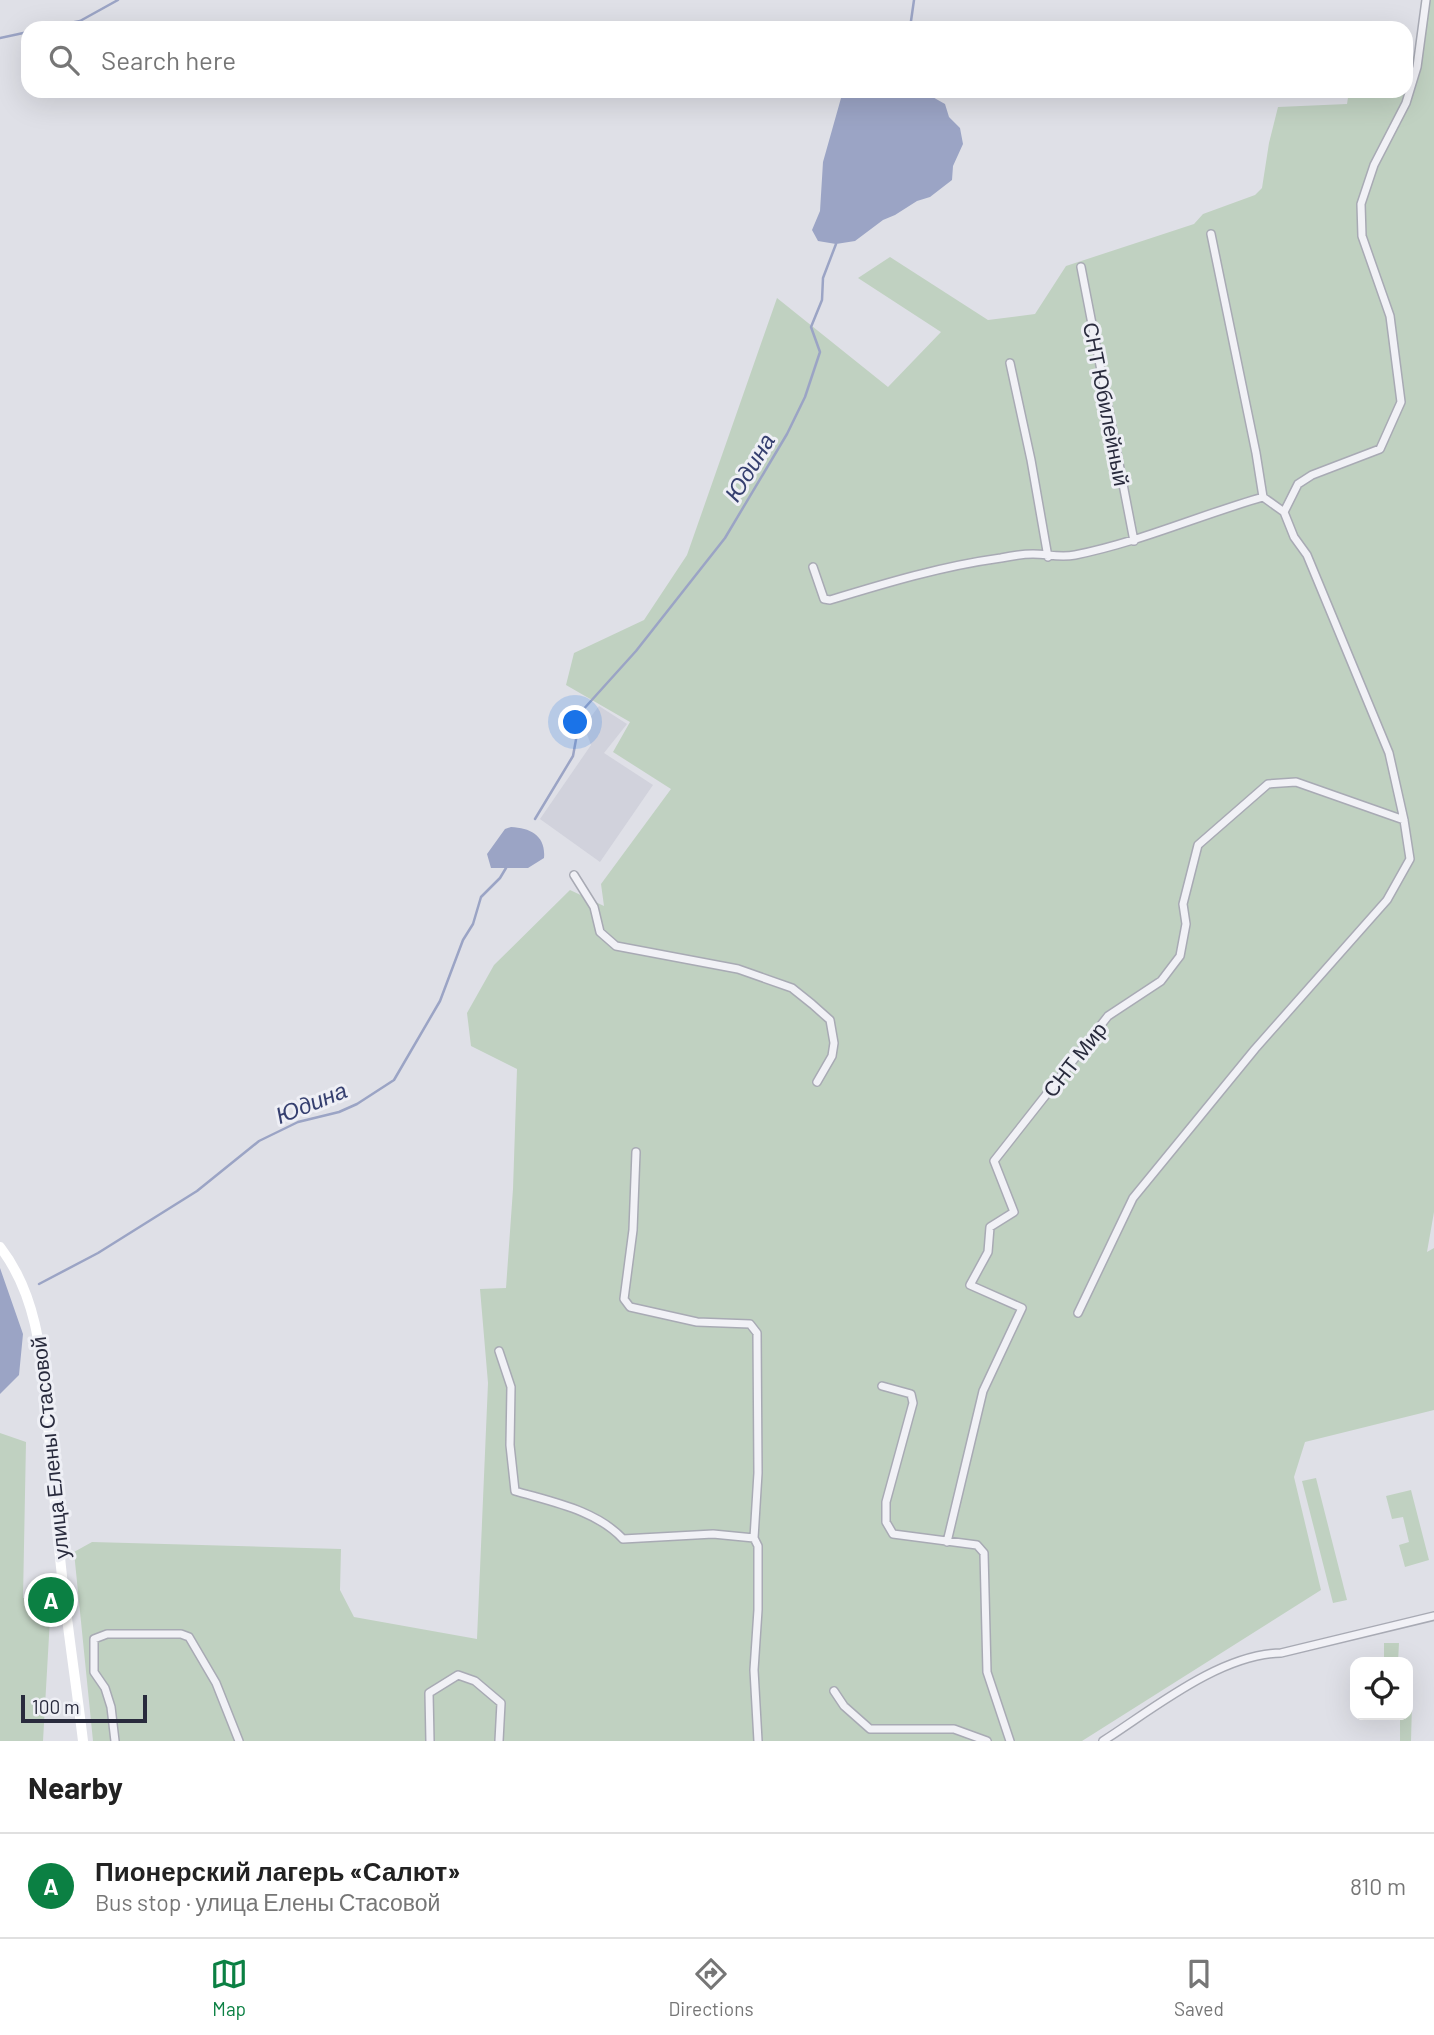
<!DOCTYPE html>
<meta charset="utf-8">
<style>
body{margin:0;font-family:Barlow,sans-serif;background:#f2f2f2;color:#222}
.controls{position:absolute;right:21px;bottom:21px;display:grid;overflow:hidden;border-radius:14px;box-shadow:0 7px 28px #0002}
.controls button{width:63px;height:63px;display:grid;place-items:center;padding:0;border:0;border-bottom:2px solid #e0e0e0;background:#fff;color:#222;font:35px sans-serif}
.scale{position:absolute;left:21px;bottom:18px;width:126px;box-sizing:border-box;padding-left:7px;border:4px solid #292b3d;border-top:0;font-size:19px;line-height:24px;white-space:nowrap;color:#292b3d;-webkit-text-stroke:5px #eeeff5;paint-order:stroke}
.you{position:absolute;left:576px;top:723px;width:24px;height:24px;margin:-18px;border:5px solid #fff;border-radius:50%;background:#1a73e8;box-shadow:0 0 0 10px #1a73e833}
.badge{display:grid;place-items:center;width:46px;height:46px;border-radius:50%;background:#0b8043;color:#fff;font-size:23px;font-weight:700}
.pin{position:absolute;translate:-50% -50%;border:4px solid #fff;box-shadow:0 2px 7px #0006}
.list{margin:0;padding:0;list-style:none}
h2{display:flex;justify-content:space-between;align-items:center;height:91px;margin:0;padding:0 28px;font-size:30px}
h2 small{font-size:23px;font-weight:400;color:#767676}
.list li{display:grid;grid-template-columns:46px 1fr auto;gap:21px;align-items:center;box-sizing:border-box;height:105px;padding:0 28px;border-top:2px solid #e0e0e0}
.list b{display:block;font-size:26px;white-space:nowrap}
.list p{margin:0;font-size:23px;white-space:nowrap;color:#767676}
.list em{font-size:23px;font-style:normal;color:#767676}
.icon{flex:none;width:38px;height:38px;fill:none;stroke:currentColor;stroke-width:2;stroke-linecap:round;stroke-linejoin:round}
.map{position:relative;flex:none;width:1434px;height:1741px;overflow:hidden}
.search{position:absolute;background:#fff;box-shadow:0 7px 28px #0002;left:21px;right:21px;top:21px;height:77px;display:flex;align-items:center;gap:18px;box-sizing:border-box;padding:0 24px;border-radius:21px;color:#767676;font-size:26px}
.sheet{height:196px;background:#fff}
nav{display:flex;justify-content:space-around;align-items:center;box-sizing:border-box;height:98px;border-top:2px solid #e0e0e0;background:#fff;font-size:19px;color:#767676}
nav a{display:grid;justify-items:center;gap:4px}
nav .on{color:#0b8043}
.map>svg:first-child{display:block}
</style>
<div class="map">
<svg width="1434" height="1741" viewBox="0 0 1434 1741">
<rect width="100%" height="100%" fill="#dfe0e7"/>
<!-- built -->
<path fill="#d1d2dc" d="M599 706 627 724 604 753 653 785 600 862 540 819 591 745 584 726Z"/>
<!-- green -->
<path fill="#c0d1c1" d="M1428 0H1434V1212L1427 1252 1434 1248V1410L1305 1442 1294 1477 1321 1590 1082 1741H93L74 1552 92 1542 341 1549 340 1590 354 1617 477 1639 488 1383 480 1289 506 1288 513 1189 517 1069 471 1046 467 1013 494 965 570 890 604 906 601 884 671 789 613 752 630 722 566 685 574 653 644 620 687 555 777 298 888 387 941 332 858 278 890 257 988 320 1035 314 1066 266 1194 224 1203 214 1255 195 1262 188 1269 143 1278 107 1347 104 1349 91H1406V57L1420 56Z
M0 1433 26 1442 23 1598 51 1601 43 1741H0Z
M1316 1478 1347 1600 1333 1603 1302 1481Z
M1411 1490 1429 1560 1405 1567 1399 1545 1409 1542 1403 1517 1392 1519 1386 1496Z
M1384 1643H1399L1398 1662H1384Z
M1412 1704 1411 1741H1400V1717L1408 1715V1709Z"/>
<!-- water -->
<path fill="#9ba4c5" d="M843 91H922L945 104 949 117 960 128 963 144 953 166 952 180 930 197 917 201 895 215 883 220 855 241 836 244 818 241 812 230 820 211 823 162Z
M511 827C531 828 546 836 544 858L528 868H491L487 854 505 829Z
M0 1268 23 1334 19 1375 0 1394Z"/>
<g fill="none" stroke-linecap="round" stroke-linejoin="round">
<!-- stream -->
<path stroke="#9ba4c5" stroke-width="2.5" d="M45 28 80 21 118 0
M910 28 914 0
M0 38 28 32
M535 819 573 756 581 712 636 651 725 538 787 434 805 397 820 352 811 327 822 300 823 278 836 244
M39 1284 98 1253 197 1191 259 1141 298 1122 339 1112 357 1104 394 1080 440 1001 463 940 473 924 481 897 500 878 506 868"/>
<!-- street casing -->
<g stroke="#a8aab4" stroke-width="10">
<path id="street" d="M1211 234 1256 453 1263 497
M1081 267 1134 541
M1010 363 1031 460 1048 557
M1284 512 1298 484 1312 475 1380 449 1401 402 1390 316 1362 236 1361 204 1374 165 1406 103 1417 67 1426 0
M813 567 824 599 830 600C886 583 942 566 1001 558 1011 556 1022 554 1033 554 1047 554 1060 558 1075 555 1140 542 1200 515 1263 497L1284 512
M574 875 594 907 600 932 616 946 738 969 792 988 812 1004 830 1020 834 1043 832 1056 817 1082
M636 1152 633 1230 624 1299 630 1307 697 1322 750 1324 757 1333 758 1473 754 1538 758 1546V1610L754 1670 758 1741
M1078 1313 1133 1198 1255 1049 1387 900 1410 859 1404 820 1389 753 1307 555 1294 537 1284 512
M499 1351 511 1387 510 1445 515 1491C552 1502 596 1510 623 1539L713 1534 754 1538
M882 1386 911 1394 913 1403 886 1502V1522L893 1534 977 1545 984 1553 987 1672 1010 1741
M947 1542 983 1391 1022 1308 970 1285 988 1252 990 1227 1014 1212 994 1161 1108 1016 1161 981 1180 956 1186 924 1183 904 1198 845 1268 784 1296 782 1404 820
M834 1691 844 1706 870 1729H954L987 1741
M115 1741 111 1707 105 1688 94 1672V1639L107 1634H181L189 1637 216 1683 239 1741
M430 1741 429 1693 458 1675 475 1681 501 1703 499 1741
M1103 1741C1153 1709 1220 1654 1281 1653L1434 1616"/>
</g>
<!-- street -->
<use href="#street" stroke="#f1f1f6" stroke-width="7"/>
<!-- secondary -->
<path stroke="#fff" stroke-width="10" d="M0 1247C39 1297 42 1362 48 1424 52 1471 56 1519 61 1567 67 1625 76 1683 83 1741"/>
</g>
<g text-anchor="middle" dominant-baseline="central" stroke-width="6" stroke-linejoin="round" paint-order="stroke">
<!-- street labels -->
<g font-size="21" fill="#292b3d" stroke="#eeeff5">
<text transform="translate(1107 404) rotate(79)">СНТ Юбилейный</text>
<text transform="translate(1074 1059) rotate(-52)">СНТ Мир</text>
<text transform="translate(49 1448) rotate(-96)">улица Елены Стасовой</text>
</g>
<!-- water labels -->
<g font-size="23" font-style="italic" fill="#353f6f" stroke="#eeeff5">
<text transform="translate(749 467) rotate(-59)">Юдина</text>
<text transform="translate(311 1102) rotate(-22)">Юдина</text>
</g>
</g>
</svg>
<div class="controls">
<button><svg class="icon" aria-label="locate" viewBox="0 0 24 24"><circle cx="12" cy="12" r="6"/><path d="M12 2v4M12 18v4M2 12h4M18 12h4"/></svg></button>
</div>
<div class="scale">100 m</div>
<div class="you"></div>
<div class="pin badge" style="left:51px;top:1600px">A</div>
<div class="search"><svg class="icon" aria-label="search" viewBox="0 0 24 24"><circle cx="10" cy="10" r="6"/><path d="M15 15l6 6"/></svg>Search here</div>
</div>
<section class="sheet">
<h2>Nearby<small></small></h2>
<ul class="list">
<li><span class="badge">A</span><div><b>Пионерский лагерь «Салют»</b><p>Bus stop · улица Елены Стасовой</p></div><em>810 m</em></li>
</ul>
</section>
<nav>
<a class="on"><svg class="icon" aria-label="map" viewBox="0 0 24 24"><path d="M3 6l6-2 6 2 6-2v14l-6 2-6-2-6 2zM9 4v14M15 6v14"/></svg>Map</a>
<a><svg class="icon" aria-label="directions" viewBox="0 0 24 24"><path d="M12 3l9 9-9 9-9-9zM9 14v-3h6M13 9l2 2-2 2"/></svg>Directions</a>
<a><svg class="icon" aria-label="saved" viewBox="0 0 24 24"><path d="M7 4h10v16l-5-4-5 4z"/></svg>Saved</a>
</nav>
